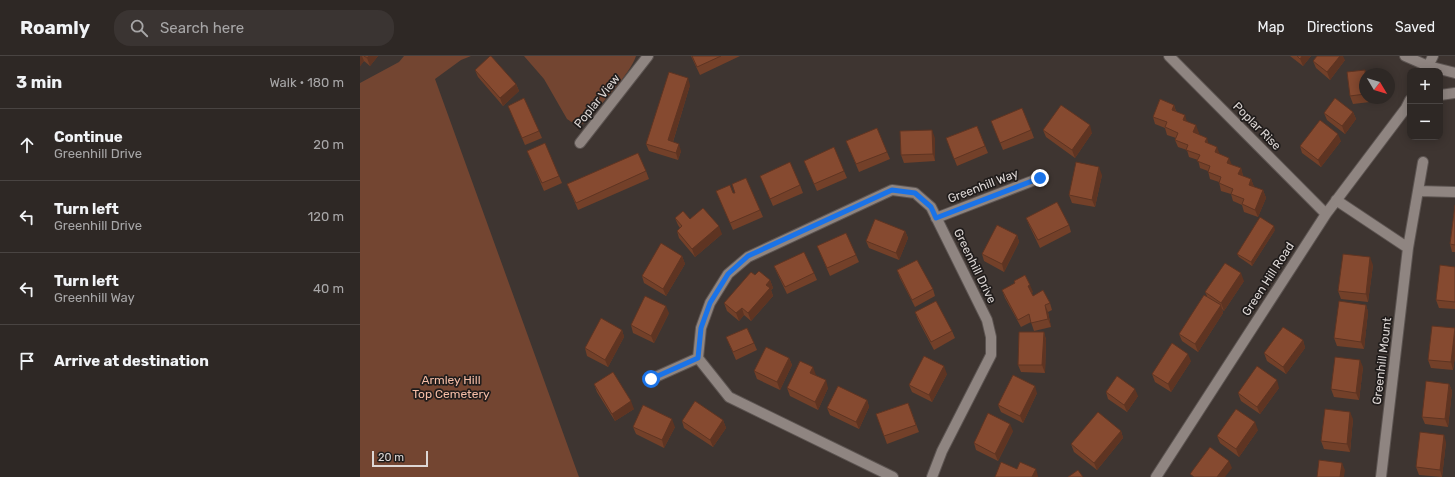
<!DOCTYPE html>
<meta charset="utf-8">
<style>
body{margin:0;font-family:Rubik,sans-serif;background:#3a3432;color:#f1f3f6}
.controls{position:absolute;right:12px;top:12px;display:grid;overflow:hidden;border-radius:8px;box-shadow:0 2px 10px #0003}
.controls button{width:36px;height:36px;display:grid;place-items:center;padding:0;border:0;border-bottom:1px solid #494442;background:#2e2825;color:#f1f3f6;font:20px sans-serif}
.compass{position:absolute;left:999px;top:12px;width:36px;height:36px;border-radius:50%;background:#2e2825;box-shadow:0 2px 10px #0003;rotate:128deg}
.scale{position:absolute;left:12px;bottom:10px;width:56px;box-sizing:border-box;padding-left:4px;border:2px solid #ddd7d5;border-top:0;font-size:11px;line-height:14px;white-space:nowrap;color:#ddd7d5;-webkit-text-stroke:3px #211d1c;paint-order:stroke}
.stop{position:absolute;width:12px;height:12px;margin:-9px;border:3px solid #1a73e8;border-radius:50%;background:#fff}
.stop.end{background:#1a73e8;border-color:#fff;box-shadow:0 1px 4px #0008}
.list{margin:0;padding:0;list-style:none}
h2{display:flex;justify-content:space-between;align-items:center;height:52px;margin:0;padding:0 16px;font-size:17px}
h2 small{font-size:13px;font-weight:400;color:#a7a6a7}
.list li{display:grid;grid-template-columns:26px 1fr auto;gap:12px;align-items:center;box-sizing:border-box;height:72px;padding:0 16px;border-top:1px solid #494442}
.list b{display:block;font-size:15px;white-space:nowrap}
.list p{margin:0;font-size:13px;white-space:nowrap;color:#a7a6a7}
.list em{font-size:13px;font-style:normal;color:#a7a6a7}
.icon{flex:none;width:22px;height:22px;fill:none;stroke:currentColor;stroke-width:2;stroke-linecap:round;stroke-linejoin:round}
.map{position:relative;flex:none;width:1095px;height:421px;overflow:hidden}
header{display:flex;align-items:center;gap:24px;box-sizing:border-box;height:56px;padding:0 20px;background:#2e2825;border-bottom:1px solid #494442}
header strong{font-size:19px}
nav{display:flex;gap:22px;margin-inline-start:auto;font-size:14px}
.search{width:280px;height:36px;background:#3a3432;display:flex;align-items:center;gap:10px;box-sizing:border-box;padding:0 14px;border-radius:16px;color:#a7a6a7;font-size:15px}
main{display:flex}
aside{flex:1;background:#2e2825}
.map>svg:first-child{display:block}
</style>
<header>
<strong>Roamly</strong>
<div class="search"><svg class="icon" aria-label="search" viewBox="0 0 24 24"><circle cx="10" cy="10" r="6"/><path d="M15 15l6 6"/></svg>Search here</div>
<nav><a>Map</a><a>Directions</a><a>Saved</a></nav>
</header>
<main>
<aside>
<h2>3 min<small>Walk · 180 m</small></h2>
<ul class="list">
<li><svg class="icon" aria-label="ahead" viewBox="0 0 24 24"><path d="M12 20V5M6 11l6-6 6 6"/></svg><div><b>Continue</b><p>Greenhill Drive</p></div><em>20 m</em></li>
<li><svg class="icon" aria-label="left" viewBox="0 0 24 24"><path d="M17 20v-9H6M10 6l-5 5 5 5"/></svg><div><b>Turn left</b><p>Greenhill Drive</p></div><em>120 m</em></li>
<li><svg class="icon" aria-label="left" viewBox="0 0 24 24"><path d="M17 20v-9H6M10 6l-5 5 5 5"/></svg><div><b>Turn left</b><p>Greenhill Way</p></div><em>40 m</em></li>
<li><svg class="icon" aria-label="arrive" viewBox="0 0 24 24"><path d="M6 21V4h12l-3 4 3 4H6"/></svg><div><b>Arrive at destination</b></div></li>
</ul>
</aside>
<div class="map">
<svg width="1095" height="421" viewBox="0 0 1095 421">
<rect width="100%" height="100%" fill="#3e3531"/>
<!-- green -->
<path fill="#734531" d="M44 0H111L101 4 75 23 219 421H0V27L39 6Z
M164 0H276C271 17 239 50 226 66L220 69H216L207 63 184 23Z"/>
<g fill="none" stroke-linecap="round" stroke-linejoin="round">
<!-- minor casing -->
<g stroke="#5c5451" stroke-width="12">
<path id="minor" d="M809 0 966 158
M1045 0 1068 10 1095 17
M1066 15 1073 0
M1080 39 1095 37
M220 87 288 0
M1058 135 1095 136
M976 144 1048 192
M576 162 680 122
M291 323 338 302
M533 421 369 341 338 302 341 272 350 247 368 218 388 201 532 134 555 137 571 151 627 264 631 281V299L582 395 572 421
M796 421 966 158 1046 52 1050 44
M1021 421 1048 192 1063 106"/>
</g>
<!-- minor -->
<use href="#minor" stroke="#8f8581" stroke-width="10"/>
</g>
<!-- wall -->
<path fill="#734029" d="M0 0H18L10 10 4 5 0 10Z
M331 0H380L340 19Z
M930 0H951L943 10Z
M985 4 970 24 956 12 953 5Z
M115 14 156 28 159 35 143 50 118 21Z
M1005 14 1006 18H1005V42H1010V46L993 48 990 40Z
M330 29 313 86 321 95 318 104 289 95 286 88Z
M814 49 816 55 839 77 838 78 871 109 881 112 883 120 891 123 894 131 903 134 906 142 898 161 884 156 882 149 873 145 871 138 861 135 859 126 850 123 848 115 840 112 838 104 829 101 827 94 818 91 815 84 816 82 807 79 805 72 795 68 793 61Z
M148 50 179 75 182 82 165 89Z
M993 56 996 63 985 78 967 64 964 57Z
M617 70 628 97 597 110 586 82Z
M634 72 671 74 674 82 643 94Z
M683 74 732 77 715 102 686 81Z
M575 82V105L544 107 541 99Z
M486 85 527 96 530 103 499 116Z
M981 85 961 111 942 97 940 90Z
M167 95 199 120 202 127 184 135Z
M444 105 484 115 487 122 457 135Z
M286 115 289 123 218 154 207 128Z
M742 119 735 151 712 147 709 139Z
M400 120 440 129 443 137 413 150Z
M356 135 373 137H375L400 154 403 161 373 174Z
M1095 149V196H1092L1090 188Z
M315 162 330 163 362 178 335 201 319 182 317 175 320 172 318 169Z
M666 162 709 169 711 176 680 192 669 169Z
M915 174 892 210 879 201 877 198Z
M545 175 548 182 539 204 509 192 506 185Z
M657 179 659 186 644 216 624 205 622 198Z
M457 190 496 199 499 206 470 220Z
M322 200 325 208 306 240 284 227 282 220Z
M1013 209 1008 246 981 243 978 235Z
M414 210 454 217 457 224 427 238 417 217Z
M1095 211V253L1079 252 1076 244Z
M537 214 573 233 575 240 555 251 540 222Z
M395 219 410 224 413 232 411 234 413 240 391 265 384 259 379 265 367 255 364 247Z
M654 225 673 236 671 237 673 240 690 247 692 254 688 256 691 271 674 275 671 266 661 271 645 242 642 234 655 228Z
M884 225 864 255 862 253 863 257 838 296 822 285 819 278 847 240 845 236Z
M1006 249 1008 256 1004 293 977 290 974 282Z
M555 256 592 275 595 282 574 294 558 264Z
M309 257 294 287 273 277 271 269Z
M1095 272V300L1093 314 1071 312 1068 304Z
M262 274 264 281 248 311 227 300 225 292Z
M684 276 686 284 685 317 661 316 658 309Z
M366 281 394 287 397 294 376 304Z
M943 284 945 292 926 318 907 305 904 297Z
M429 302 432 309 420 334 397 323 394 315Z
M831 305 811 336 795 326 792 318Z
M1003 311 999 344 974 341 971 333Z
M587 318 572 346 552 336 549 329Z
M455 319 468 332 458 354 430 340 427 332 456 319Z
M234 328 274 353 255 365 237 336Z
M1089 328 1092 335 1088 371 1065 368 1062 361Z
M919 332 900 358 881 345 878 337Z
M746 336 778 340 767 356 748 343Z
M677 337 663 367 641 356 638 349Z
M507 344 509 351 499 373 470 359 467 352Z
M548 347 559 376 527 388 516 358Z
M993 363 990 396 964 393 961 385Z
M363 364 366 372 353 391 324 372 322 365Z
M273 371H315L304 392 276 378Z
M898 374 879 401 860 387 857 380Z
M653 375 638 405 616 394 614 387Z
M761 375 763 382 737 414 714 396 711 388Z
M1086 386 1082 421 1059 419 1056 411Z"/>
<!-- shaded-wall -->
<path fill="#5e3422" d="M0 0H2L4 5 0 10Z
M9 0H18L10 10 7 2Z
M942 0H951L943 10 940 3Z
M980 0H983L985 4 970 24 967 16Z
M328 22 330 29 311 92 308 84Z
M156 28 159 35 143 50 140 42Z
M814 49 816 56 812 54Z
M993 56 996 63 985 78 982 70Z
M825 59 827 66 823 64Z
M730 69 732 77 715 102 712 94Z
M836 69 839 77 836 84 833 76Z
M572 74 575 82V105L573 98Z
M978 78 981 85 961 111 958 104Z
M847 82 849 89 845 86Z
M319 88 321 95 318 104 316 97Z
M857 91 860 99 855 96Z
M869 102 872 109 867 107Z
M739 111 742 119 735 151 732 144Z
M881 112 883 120 881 126 878 118Z
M891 123 894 131 889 129Z
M903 134 906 142 898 161 895 154Z
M359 170 362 178 335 201 332 193Z
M914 170 915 174 892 210 891 206Z
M545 175 548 182 539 204 536 197Z
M657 179 659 186 644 216 642 208Z
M322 200 325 208 306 240 303 233Z
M1010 201 1013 209 1008 246 1006 238Z
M881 217 884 225 864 255 861 247Z
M410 224 413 232 411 234 413 240 391 265 388 257 406 229Z
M670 229 673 236 670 237 668 230Z
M685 249 688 256 691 271 688 263Z
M861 249 863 257 838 296 835 288Z
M1006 249 1008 256 1004 293 1001 286Z
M306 250 309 257 294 287 291 280Z
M382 252 384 259 379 265 376 257Z
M1095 272V300L1093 314 1091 306Z
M262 274 264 281 248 311 245 304Z
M684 276 686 284 685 317 682 309Z
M943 284 945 292 926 318 923 311Z
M828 298 831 305 811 336 808 328Z
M429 302 432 309 420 334 417 326Z
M1000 304 1003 311 999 344 996 337Z
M584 310 587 318 572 346 569 339Z
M453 311 456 319 453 324 450 317Z
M466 324 468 332 458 354 455 346Z
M917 324 919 332 900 358 897 351Z
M1089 328 1092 335 1088 371 1085 363Z
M675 330 677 337 663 367 660 360Z
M775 333 778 340 767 356 764 349Z
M507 344 509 351 499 373 496 366Z
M271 345 274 353 255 365 252 358Z
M990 356 993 363 990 396 987 388Z
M312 363 315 371 304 392 302 384Z
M363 364 366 372 353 391 350 384Z
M895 366 898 374 879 401 876 393Z
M650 368 653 375 638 405 635 398Z
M761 375 763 382 737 414 734 407Z
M1084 379 1086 386 1082 421 1080 414Z
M869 405 872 412 865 421H857Z
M982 407 985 414 984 421H980Z
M676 413 678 420V421H672Z"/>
<!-- building -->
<path fill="#864a30" stroke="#5e3422" d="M4 0H9L7 2Z
M130 0H131L156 28 140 42 115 14Z
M332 0H361L337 11Z
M937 0H942L940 3Z
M957 0H980L967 16 953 5Z
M1005 14V38L990 40 987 16Z
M309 16 328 22 308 84 319 88 316 97 286 88Z
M164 42 179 75 162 82 148 50Z
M975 42 993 56 982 70 964 57Z
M800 43 814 49 812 54 825 59 823 64 836 69 833 76 847 82 845 86 857 91 855 96 869 102 867 107 881 112 878 118 891 123 889 129 903 134 895 154 882 148 884 143 871 138 873 133 859 127 861 121 848 116 850 110 837 105 840 99 826 94 828 89 815 84 818 77 805 71 807 66 793 61Z
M701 49 730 69 712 94 683 74Z
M662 52 671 74 640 87 631 65Z
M960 64 978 78 958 104 940 90Z
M617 70 625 90 594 103 586 82Z
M517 72 527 96 496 108 486 85Z
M572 74 573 98 541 99 540 75Z
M185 87 199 120 182 127 167 95Z
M474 91 484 115 454 128 444 105Z
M278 97 286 115 216 147 207 128Z
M430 106 440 129 410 143 400 120Z
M716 106 739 111 732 144 709 139Z
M386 122 400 154 370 167 356 135 370 129 373 137H375L372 128Z
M697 146 709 169 678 184 666 162Z
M1095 149V189L1090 188Z
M343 152 359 170 332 193 317 175 322 170 315 162 323 155 330 163Z
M900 161 914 170 891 206 877 198Z
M515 163 545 175 536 197 506 185Z
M637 169 657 179 642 208 622 198Z
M486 177 496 199 467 212 457 190Z
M301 187 322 200 303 233 282 220Z
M444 196 454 217 425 231 414 210Z
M983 198 1010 201 1006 238 978 235Z
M557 204 573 233 552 244 537 214Z
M865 207 881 217 861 247 845 236Z
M1080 209 1095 211V246L1076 244Z
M399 215 410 224 406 229 410 232 388 257 382 252 376 257 364 247 391 216 395 219Z
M665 219 670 229 668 230 673 240 683 234 690 247 685 249 688 263 671 267 669 258 658 264 642 234 655 227 654 225Z
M844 239 861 249 835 288 819 278Z
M285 240 306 250 291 280 271 269Z
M576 245 592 275 571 286 555 256Z
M979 245 1006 249 1001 286 974 282Z
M241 262 262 274 245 304 225 292Z
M1072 270 1095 272 1091 306 1068 304Z
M923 271 943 284 923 311 904 297Z
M387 272 394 287 373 296 366 281Z
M659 276H684L682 309H658Z
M812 287 828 298 808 328 792 318Z
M406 291 429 302 417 326 394 315Z
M564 300 584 310 569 339 549 329Z
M975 301 1000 304 996 337 971 333Z
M440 305 453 311 450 317 466 324 455 346 427 332Z
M897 310 917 324 897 351 878 337Z
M253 316 271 345 252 358 234 328Z
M653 319 675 330 660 360 638 349Z
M757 320 775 333 764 349 746 336Z
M1066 325 1089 328 1085 363 1062 361Z
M478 330 507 344 496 366 467 352Z
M335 345 363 364 350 384 322 365Z
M548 347 556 369 524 380 516 358Z
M283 349 312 363 302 384 273 371Z
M876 353 895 366 876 393 857 380Z
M965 353 990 356 987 388 961 385Z
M738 356 761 375 734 407 711 388Z
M628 357 650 368 635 398 614 387Z
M1060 376 1084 379 1080 414 1056 411Z
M850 391 869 405 857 421H834L830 418Z
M959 404 982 407 980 421H957Z
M641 406 657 413 660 406 676 413 672 421H635Z
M718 414 723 421H708Z"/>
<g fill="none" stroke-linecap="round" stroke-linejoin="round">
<!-- route -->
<path stroke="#1a73e8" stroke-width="5" d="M291 323 338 302 341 272 350 247 368 218 388 200 532 134 555 137 571 151 576 162 680 122"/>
</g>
<g text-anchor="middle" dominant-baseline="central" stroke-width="3.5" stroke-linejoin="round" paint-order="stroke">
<!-- street labels -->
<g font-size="12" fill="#ddd7d5" stroke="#211d1c">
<text transform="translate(237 45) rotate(-51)">Poplar View</text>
<text transform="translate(897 70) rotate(45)">Poplar Rise</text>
<text transform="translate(623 130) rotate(-21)">Greenhill Way</text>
<text transform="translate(615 210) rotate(64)">Greenhill Drive</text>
<text transform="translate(908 223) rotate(-57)">Green Hill Road</text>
<text transform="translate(1022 305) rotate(-83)">Greenhill Mount</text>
</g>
<!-- park labels -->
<g font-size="12" fill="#f5bda6" stroke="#211d1c">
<text x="91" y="324">Armley Hill<tspan x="91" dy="14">Top Cemetery</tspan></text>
</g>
</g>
</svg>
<div class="controls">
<button>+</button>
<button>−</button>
</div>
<svg class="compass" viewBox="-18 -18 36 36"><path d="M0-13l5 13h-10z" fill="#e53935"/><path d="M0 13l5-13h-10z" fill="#a7a6a7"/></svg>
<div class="scale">20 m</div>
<div class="stop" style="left:291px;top:323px"></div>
<div class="stop end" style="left:680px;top:122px"></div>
</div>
</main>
